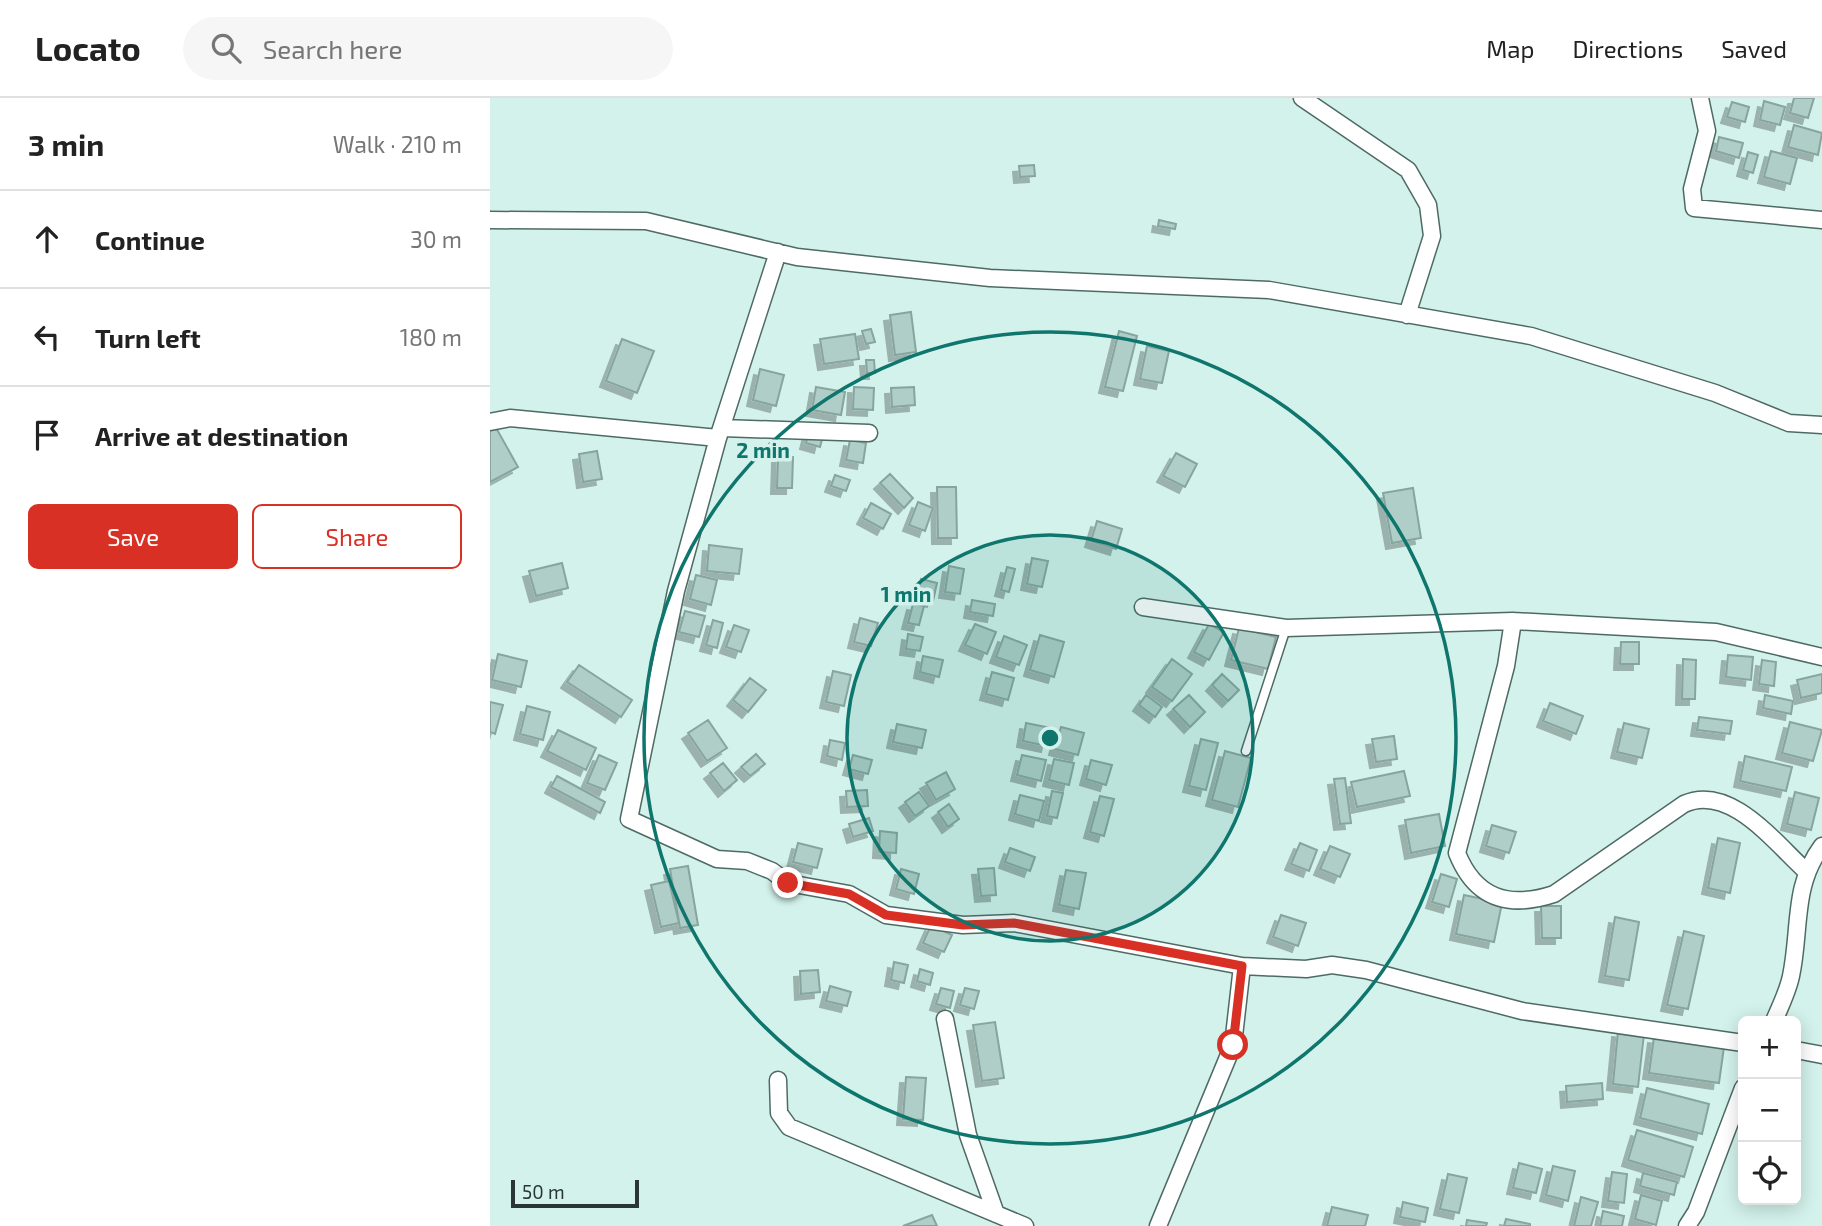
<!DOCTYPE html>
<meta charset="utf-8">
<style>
body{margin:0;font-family:"Exo 2",sans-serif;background:#f6f6f6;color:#222}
.controls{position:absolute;right:21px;bottom:21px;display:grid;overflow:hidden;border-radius:10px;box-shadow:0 4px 18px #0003}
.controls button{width:63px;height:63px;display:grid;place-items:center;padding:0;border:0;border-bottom:2px solid #e0e0e0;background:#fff;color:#222;font:35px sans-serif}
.scale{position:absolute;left:21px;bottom:18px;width:128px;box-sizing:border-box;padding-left:7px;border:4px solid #293633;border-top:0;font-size:19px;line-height:24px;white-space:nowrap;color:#293633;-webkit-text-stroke:5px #d3f2eb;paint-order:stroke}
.stop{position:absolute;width:21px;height:21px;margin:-16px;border:5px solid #d93025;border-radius:50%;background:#fff}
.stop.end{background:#d93025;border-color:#fff;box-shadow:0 2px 7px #0008}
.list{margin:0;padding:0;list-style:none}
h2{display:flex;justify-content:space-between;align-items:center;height:91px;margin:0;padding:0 28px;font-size:30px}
h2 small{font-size:23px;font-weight:400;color:#767676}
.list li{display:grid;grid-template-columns:46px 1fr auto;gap:21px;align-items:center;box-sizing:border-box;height:98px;padding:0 28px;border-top:2px solid #e0e0e0}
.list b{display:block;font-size:26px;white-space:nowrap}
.list em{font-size:23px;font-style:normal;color:#767676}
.actions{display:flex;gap:14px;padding:21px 28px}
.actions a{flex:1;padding:16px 0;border:2px solid #d93025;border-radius:10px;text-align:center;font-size:24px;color:#d93025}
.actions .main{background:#d93025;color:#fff}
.icon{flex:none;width:38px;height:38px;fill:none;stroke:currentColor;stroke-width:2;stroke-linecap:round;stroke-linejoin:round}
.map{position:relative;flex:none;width:1332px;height:1128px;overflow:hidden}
header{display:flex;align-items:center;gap:42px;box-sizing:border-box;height:98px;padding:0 35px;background:#fff;border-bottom:2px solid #e0e0e0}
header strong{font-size:33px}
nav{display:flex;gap:38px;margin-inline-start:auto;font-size:24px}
.search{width:490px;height:63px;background:#f6f6f6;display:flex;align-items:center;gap:18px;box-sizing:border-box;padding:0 24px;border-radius:38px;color:#767676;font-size:26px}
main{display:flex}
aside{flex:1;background:#fff}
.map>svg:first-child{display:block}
</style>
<header>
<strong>Locato</strong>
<div class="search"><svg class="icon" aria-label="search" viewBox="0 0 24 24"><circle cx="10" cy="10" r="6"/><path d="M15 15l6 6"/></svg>Search here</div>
<nav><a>Map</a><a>Directions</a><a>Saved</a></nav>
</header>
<main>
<aside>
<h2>3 min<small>Walk · 210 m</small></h2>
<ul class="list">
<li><svg class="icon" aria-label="ahead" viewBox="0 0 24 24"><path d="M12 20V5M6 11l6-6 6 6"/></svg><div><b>Continue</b></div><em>30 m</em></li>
<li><svg class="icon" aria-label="left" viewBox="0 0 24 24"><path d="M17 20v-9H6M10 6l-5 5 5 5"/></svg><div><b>Turn left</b></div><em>180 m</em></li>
<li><svg class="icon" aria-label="arrive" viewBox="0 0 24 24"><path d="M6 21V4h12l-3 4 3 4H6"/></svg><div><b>Arrive at destination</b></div></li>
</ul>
<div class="actions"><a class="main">Save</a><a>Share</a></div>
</aside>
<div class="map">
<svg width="1332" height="1128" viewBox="0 0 1332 1128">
<defs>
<filter id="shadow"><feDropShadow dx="-6" dy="6" stdDeviation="0" flood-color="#0004"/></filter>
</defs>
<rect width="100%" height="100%" fill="#d3f2eb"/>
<!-- building -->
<path fill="#afcec7" stroke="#87a59f" stroke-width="2" filter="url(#shadow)" d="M1304 0H1324L1318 20 1300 15Z
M1274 3 1295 9 1290 27 1270 22Z
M1242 4 1259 9 1255 24 1237 19Z
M1304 27 1332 35 1328 57 1298 49Z
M1229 39 1253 45 1249 60 1226 53Z
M1281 53 1307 60 1300 86 1274 79Z
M1258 54 1268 57 1263 75 1253 72Z
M544 67 545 78 530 79 529 68Z
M669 122 686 126 685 131 668 128Z
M421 214 426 254 405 257 400 217Z
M381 231 385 244 376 246 372 233Z
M629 233 647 238 633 293 615 289Z
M365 236 369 261 334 266 330 241Z
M132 241 164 253 147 295 116 283Z
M657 248 679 253 672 285 650 281Z
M376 262H384L385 275H377Z
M270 271 294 277 286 308 263 302Z
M326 289 355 294 351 317 322 312Z
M364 289 384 290 383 312 363 311Z
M424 289 425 307 402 309 401 290Z
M0 319 28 369 0 384Z
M320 330 334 334 330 349 316 345Z
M360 342 376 345 373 365 356 362Z
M107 353 112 381 93 384 89 356Z
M686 355 707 366 695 389 673 378Z
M288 359H303L302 390H287Z
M400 376 423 400 414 410 390 385Z
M345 377 360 382 356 393 341 388Z
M447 389H466L467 440H448Z
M923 390 931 440 902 445 893 395Z
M428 404 443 410 435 433 419 427Z
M381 405 401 416 393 431 373 420Z
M607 423 632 431 626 451 601 443Z
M219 447 252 451 249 476 217 473Z
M542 460 558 463 552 489 537 486Z
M72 465 78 490 46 498 39 473Z
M459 468 474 471 470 496 455 494Z
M517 469 525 471 519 494 511 492Z
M206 477 227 482 221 507 200 501Z
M431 481 447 485 443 503 427 499Z
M482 502 505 506 503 518 480 514Z
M423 506 434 508 429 527 418 525Z
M195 513 215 518 209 539 189 534Z
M370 520 388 525 381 548 364 544Z
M223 522 233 525 227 550 216 547Z
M485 526 506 534 497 556 475 547Z
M719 526 734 534 719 562 704 554Z
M244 527 259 532 251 554 236 549Z
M749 530 786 539 778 571 741 562Z
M418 536 433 539 430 553 416 551Z
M550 537 574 544 564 579 540 572Z
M514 538 537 547 529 567 506 559Z
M1131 544H1149V566H1130Z
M8 556 37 563 31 589 2 582Z
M1238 557 1263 559 1261 582 1236 579Z
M433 558 453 562 449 579 430 574Z
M682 561 702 576 682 603 662 589Z
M1193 561 1206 562 1205 601H1192Z
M1272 562 1286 564 1284 588 1269 586Z
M89 567 142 602 131 619 77 584Z
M343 573 361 577 354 608 336 604Z
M502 574 524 580 518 602 496 596Z
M732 576 749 592 738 603 722 587Z
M1332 576V595L1311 600 1307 582Z
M260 580 276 592 258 614 243 602Z
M656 597 672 609 665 619 649 607Z
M699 597 715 614 700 629 683 611Z
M1275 597 1303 603 1301 616 1273 610Z
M0 604 13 607 5 636 0 634Z
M1060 605 1093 618 1086 636 1053 623Z
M37 608 60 614 53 642 30 636Z
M1209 619 1242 623 1240 636 1207 632Z
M218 622 237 650 217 663 198 635Z
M1300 624 1332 632 1323 663 1292 655Z
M536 625 561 630 557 648 533 643Z
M1134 625 1159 631 1152 660 1127 654Z
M407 626 436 632 432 650 403 644Z
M571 629 594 635 588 657 565 651Z
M68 632 106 650 96 672 57 653Z
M904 638 907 661 886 664 882 641Z
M711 641 728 645 716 692 699 688Z
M340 642 355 645 352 662 337 658Z
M735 653 761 660 748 709 722 702Z
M266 656 275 666 260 678 251 669Z
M109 657 127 665 115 692 97 685Z
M363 657 382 662 378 676 359 671Z
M532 657 556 662 551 683 527 677Z
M1255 658 1302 669 1296 693 1250 683Z
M564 661 584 665 579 687 559 682Z
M601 662 622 667 616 687 596 681Z
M233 665 247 682 234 693 220 675Z
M914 673 920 698 867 709 861 684Z
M456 674 465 691 446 702 436 685Z
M67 678 115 704 110 715 61 689Z
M855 680 861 725 850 726 844 681Z
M377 692 378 708 357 709 356 693Z
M562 693 573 695 567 720 557 718Z
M429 694 439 708 425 718 415 704Z
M1305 694 1329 700 1321 732 1297 726Z
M530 697 554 703 549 723 525 716Z
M610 698 624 701 614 738 600 734Z
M459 706 469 721 458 729 448 714Z
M949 716 955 748 921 755 915 722Z
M379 720 383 733 363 739 359 726Z
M1002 727 1026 734 1019 755 996 748Z
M390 733 407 735 406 755 389 754Z
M1228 740 1250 745 1240 795 1218 790Z
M308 745 332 751 327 770 303 764Z
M810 745 827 752 819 773 801 766Z
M840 748 860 756 850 779 830 771Z
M520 750 545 759 540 773 515 764Z
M198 768 208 827 190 830 180 771Z
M504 770 506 797 491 798 488 771Z
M411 771 429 776 424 796 406 791Z
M576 772 596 775 589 811 569 807Z
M951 776 967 781 959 809 942 804Z
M179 783 189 825 171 829 161 787Z
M974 797 1012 805 1004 844 966 836Z
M1051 808H1071V840H1052Z
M791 817 816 825 808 848 783 839Z
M1125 819 1149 824 1139 882 1115 878Z
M441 827 462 837 454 854 433 845Z
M1194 833 1214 838 1198 911 1177 907Z
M404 864 418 867 414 885 401 882Z
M430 871 443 875 440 887 427 883Z
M328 872 330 894 311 896 310 873Z
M340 888 361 894 357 908 336 903Z
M451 890 464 893 460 910 446 906Z
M475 890 489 893 484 911 470 907Z
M505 924 514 980 492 983 483 927Z
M1128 933 1154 936 1148 989 1123 986Z
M1164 939 1234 949 1229 985 1159 975Z
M416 979 436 980 433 1022 413 1021Z
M1112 985 1113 1001 1077 1004 1076 988Z
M1157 990 1219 1006 1212 1036 1150 1020Z
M1147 1032 1203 1049 1194 1079 1138 1062Z
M1029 1065 1052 1071 1046 1095 1023 1090Z
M1063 1068 1085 1073 1078 1103 1056 1097Z
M1122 1074 1137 1076 1134 1105 1118 1103Z
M1153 1075 1187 1084 1184 1097 1150 1088Z
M958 1076 977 1080 969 1115 950 1111Z
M1151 1097 1172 1103 1166 1127 1145 1121Z
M1091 1099 1108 1104 1101 1128H1084Z
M913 1104 938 1110 935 1124 910 1119Z
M842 1109 878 1117 875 1128H837Z
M1113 1113 1134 1118 1132 1128H1110Z
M442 1117 447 1128H413Z
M1016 1121 1040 1126V1128H1014Z
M977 1122 997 1125 996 1128H976Z"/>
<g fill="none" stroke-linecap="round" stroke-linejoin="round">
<!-- service casing -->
<g stroke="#4e6a64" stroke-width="11">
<path id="service" d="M756 653 796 530"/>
</g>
<!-- minor casing -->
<g stroke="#4e6a64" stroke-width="19">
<path id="minor" d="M812 0 918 72 938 107 942 138 917 217
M1210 0 1217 33 1202 91 1204 110 1332 122
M0 122 156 123 307 159 500 180 779 192 1041 238 1225 295 1299 325 1332 327
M0 324 20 320 228 340 288 154
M232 330 379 335
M228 340 186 493 139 721 227 761 257 763 282 773 298 785 359 796 396 817 473 827 524 825 752 868 816 871 842 867 876 872 1032 913 1253 945
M653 509 796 530 1023 523 1226 534 1332 559
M1023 523 1016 568 967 755C985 800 1018 811 1064 796L1194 706C1240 685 1285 745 1316 773
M455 921 478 1037 506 1116
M1284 923C1290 909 1298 893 1301 878 1311 831 1302 788 1332 748
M1306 952 1332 957
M288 982 289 1015 299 1029 535 1128
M668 1128 743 947 752 868
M1197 1128 1206 1114 1253 990"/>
</g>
<!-- service -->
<use href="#service" stroke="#fff" stroke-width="8"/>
<!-- minor -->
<use href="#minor" stroke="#fff" stroke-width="16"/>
</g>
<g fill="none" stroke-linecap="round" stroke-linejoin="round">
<!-- route -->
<path stroke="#d93025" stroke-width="9" d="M298 785 359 796 396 817 473 827 524 825 752 868 743 947"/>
</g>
<!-- distance rings -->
<circle cx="560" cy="640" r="203" fill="#0f766e" fill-opacity=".12"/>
<g fill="none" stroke="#0f766e" stroke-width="3.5">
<circle cx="560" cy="640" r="203"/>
<circle cx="560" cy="640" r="406"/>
</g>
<circle cx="560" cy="640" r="10" fill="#0f766e" stroke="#d3f2eb" stroke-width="3.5"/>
<g font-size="21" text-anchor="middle" font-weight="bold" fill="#0f766e" stroke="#d3f2eb" stroke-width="7" stroke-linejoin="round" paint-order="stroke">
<text x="273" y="360">2 min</text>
<text x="416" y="504">1 min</text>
</g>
</svg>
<div class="controls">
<button>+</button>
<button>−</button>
<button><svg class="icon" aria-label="locate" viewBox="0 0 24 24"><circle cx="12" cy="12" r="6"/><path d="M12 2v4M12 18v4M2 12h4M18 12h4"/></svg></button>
</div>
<div class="scale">50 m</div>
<div class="stop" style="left:743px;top:947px"></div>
<div class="stop end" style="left:298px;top:785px"></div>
</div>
</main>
